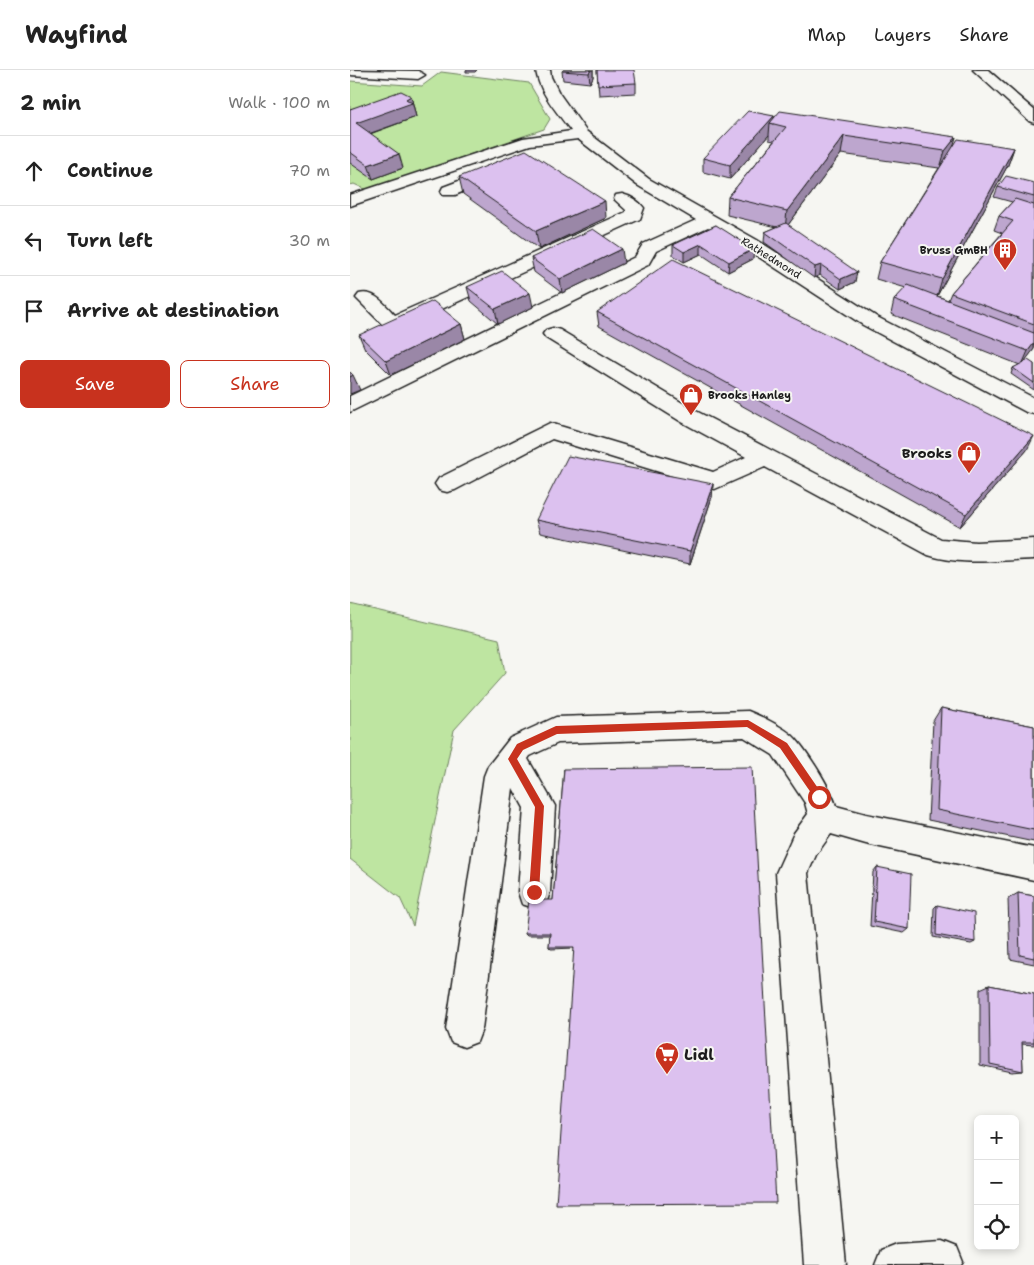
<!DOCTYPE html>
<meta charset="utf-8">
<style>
body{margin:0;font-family:"Shantell Sans",sans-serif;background:#f6f6f6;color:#222}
.controls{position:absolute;right:15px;bottom:15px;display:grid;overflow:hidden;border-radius:8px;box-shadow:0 2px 8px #0003}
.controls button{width:45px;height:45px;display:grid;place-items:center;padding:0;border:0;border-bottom:1px solid #e0e0e0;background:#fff;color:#222;font:25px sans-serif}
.stop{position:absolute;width:15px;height:15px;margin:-11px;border:4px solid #c8321e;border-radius:50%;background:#fff}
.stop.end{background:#c8321e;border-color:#fff;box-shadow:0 1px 5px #0008}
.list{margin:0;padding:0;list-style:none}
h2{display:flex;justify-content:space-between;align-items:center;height:65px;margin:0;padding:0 20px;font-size:21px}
h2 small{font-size:16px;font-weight:400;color:#767676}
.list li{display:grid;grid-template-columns:32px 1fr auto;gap:15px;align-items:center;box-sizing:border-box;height:70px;padding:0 20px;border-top:1px solid #e0e0e0}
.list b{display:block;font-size:19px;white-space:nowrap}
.list em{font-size:16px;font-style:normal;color:#767676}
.actions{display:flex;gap:10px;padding:15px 20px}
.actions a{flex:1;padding:11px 0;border:1px solid #c8321e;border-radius:8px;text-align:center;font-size:18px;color:#c8321e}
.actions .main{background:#c8321e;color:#fff}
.icon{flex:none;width:28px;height:28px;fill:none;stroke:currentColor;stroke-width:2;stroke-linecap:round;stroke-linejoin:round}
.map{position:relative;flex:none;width:684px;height:1195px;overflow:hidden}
header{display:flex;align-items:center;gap:30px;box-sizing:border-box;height:70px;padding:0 25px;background:#fff;border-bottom:1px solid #e0e0e0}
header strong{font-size:24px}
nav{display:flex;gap:28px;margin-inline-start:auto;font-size:18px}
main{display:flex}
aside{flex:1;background:#fff}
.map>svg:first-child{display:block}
</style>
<header>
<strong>Wayfind</strong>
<nav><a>Map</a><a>Layers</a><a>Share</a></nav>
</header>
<main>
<aside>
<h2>2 min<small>Walk · 100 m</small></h2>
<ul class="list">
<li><svg class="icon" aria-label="ahead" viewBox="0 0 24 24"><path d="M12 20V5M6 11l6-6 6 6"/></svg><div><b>Continue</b></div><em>70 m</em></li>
<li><svg class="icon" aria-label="left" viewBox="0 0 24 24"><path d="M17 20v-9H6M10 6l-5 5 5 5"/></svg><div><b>Turn left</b></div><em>30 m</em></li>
<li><svg class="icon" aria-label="arrive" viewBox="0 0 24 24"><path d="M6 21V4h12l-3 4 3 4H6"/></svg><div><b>Arrive at destination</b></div></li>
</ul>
<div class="actions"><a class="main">Save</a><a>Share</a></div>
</aside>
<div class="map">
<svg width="684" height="1195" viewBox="0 0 684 1195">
<rect width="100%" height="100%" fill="#f6f6f2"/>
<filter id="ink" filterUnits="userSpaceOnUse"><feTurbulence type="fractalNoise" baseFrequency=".02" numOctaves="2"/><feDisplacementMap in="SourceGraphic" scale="10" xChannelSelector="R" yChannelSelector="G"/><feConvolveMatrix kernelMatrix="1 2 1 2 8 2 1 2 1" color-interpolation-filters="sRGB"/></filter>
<g filter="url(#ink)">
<!-- green -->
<path fill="#bee5a1" stroke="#6d805e" d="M91 2 179 13 200 49 194 59 17 120 4 114 0 115V11L72 16Z
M0 534 149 569 155 603 104 660 63 856 50 828 0 789Z"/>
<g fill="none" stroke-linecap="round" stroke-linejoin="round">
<!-- minor casing -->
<g stroke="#1c1c1c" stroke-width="3">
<path id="minor" d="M0 0 68 1 75 5 68 9 0 5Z
M186 0H200L201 7 209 23 236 61 299 109 407 170 527 247 684 328V344L676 342 513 255 395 178 358 157 306 181 298 195 0 342V326L285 187 293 174 346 150 287 115 228 69 180 75 0 136V125L173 68 221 61C208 43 189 23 186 0Z
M623 0H638L684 40V53L679 51Z
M146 97 152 99 154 102 152 105 105 125H93L91 121 93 117Z
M272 124C280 126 289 131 294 138L290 149 50 258 43 260 36 258 6 228 9 224C25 220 35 235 45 245L276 142V140L264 129 266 125Z
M203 258 210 260 346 341 591 469 626 472 684 469V489C649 490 612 496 578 485L415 397 365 419 202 369 105 420 97 422 89 420 85 414 89 408 200 353 363 402 396 387 330 351 196 268 193 264 196 260Z
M398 641C413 647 431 656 443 666 455 677 482 720 486 736L516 744 684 778V810L516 774 481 764 466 785 458 803 496 1195H454L426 803 444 763 458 744 455 733 423 685 394 667 208 673 180 686 178 689 205 736 200 822 196 834 184 838 172 834 168 822 174 738 163 718 132 959 127 972 114 977 101 972 96 959 134 706 138 696 160 668 206 647Z
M592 1171 607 1177 613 1192 611 1195H525L531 1180 546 1174Z"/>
</g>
<!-- minor -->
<use href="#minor" fill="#f6f6f2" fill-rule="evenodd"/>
</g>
<!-- wall -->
<path fill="#bda6ce" stroke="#1c1c1c" d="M116 0H127L125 2H116Z
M213 0H243V7L240 13 213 10 212 1Z
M247 0 286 13V23L249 25Z
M61 26 66 47 20 64 53 98 23 109 0 93V39Z
M424 46V48L603 76 664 78 658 95 587 226 598 230 601 223 652 163 644 160 649 146 662 132 644 127 648 117 684 113V279L673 293 684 294V320L661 304 663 298 670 295 541 244 544 230 556 218 526 209 530 192 589 98 491 84 438 155 505 212 490 219 470 205 464 208 414 172 415 162 427 157 377 145 378 127 424 71 419 70V65L380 109 353 102V88Z
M109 107 256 148 189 179 113 124Z
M366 155 403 189 378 202 351 184 334 192 323 185V175Z
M181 188 274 193 212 223 184 202Z
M117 217 183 237 148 254 121 231Z
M247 242 677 380 610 457 249 256Z
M111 254 115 269 41 305 15 279 9 265Z
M363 414 362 427 340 494 190 463 186 450Z
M591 638 684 656V772L578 750 583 651Z
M214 699 224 878 201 879 199 877 200 865H177L175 863 203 830Z
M527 797 559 859 554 863 520 856 523 802Z
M668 823 684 826V894L660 889 658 829Z
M587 835 625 872 621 874 583 867 584 838Z
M639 915 684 924V975L672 974 673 1001 662 1002 630 995V919Z"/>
<!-- shaded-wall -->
<path fill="#9a87a7" stroke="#1c1c1c" d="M241 0H243V7L240 13 239 3Z
M61 26 66 47 10 67 6 53Z
M424 46V54L420 53 419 65 380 109V95Z
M494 66 491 84 435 159 437 141Z
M606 67 601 85 590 98 595 81Z
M664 78 658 95 587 226 592 209Z
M49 84 53 98 23 109 18 95Z
M255 131 256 148 189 179 186 161Z
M351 174V184L334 192V182Z
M272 179 274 193 212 223 210 209Z
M404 179 403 189 378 202 379 192Z
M471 195 470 205 464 208 465 197Z
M507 202 505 212 490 219 491 209Z
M180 223 183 237 148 254 145 239Z
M111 254 115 269 41 305 36 291Z
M684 273V279L672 295 678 281Z
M3 305 10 320 0 324V307Z
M684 366 677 380 610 457 616 444Z
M363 414 362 427 340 494V481Z"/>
<!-- building -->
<path fill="#dcc1ef" stroke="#1c1c1c" d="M213 0H241L239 3 212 1Z
M247 0H284L286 13 248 15Z
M51 21 61 26 56 29 62 33 6 53 49 84 18 95 0 82V39Z
M398 41 424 46 380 95 353 88Z
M430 41 606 67 595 81 494 66 437 141 378 127 436 57 420 53Z
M608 69 664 78 592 209 530 192Z
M176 80 255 131 186 161 109 107Z
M656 106 684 113V127L648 117Z
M665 129 684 135V254L601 223 663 151 649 146Z
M436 153 507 202 491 209 471 195 465 197 415 162Z
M366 155 404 179 379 192 351 174 334 182 323 175Z
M243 159 272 179 210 209 181 188Z
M323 189 684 366 616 444 247 242Z
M152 201 180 223 145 239 117 217Z
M558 215 684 263V273L678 281 544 230Z
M83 231 111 254 36 291 9 265Z
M678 290 684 294V313L663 298Z
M0 302 3 305 0 307Z
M218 386 363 414 340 481 186 450Z
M591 638 684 656V760L587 740Z
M402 697 426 1133 206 1134 224 877H199L200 863H175L179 830H203L214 699Z
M527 797 561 804 559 859 524 852Z
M668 823 684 826V888L670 885Z
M587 835 624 843 625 872 586 865Z
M639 915 684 924V972H672L673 1001 640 994Z"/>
</g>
<!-- route -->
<path fill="#c8321e" d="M398 650 437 673 472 724V730H466L430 678 397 657 207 664 173 680 167 689 194 736 189 822 184 827 181 825 179 822 185 737 158 689 167 674 206 656Z"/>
<!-- icons -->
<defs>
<g id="building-pin" transform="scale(1.25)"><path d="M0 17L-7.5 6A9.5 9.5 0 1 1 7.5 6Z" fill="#c8321e" stroke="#f6f6f2"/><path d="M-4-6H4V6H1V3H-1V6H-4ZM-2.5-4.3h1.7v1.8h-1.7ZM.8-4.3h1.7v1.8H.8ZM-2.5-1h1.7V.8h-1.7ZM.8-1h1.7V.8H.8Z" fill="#fff"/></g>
<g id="shop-pin" transform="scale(1.25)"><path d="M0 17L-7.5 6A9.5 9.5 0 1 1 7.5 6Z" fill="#c8321e" stroke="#f6f6f2"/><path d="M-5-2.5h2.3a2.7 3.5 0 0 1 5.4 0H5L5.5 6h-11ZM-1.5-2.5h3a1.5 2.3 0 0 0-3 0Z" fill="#fff"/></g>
<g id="supermarket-pin" transform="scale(1.25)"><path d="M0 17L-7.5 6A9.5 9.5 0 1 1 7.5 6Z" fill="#c8321e" stroke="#f6f6f2"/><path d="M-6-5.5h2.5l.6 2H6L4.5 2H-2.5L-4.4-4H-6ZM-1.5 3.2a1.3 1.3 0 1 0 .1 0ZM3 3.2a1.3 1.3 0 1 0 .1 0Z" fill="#fff"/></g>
</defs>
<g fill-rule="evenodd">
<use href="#building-pin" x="655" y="180"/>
<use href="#shop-pin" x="341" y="325"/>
<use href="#shop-pin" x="619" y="383"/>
<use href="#supermarket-pin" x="317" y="984"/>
</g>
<g text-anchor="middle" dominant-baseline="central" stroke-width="4" stroke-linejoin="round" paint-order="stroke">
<!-- far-poi labels -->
<g font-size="11" font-weight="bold" fill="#1c1c1c" stroke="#f6f6f2" text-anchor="end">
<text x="638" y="180">Bruss GmBH</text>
<text x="358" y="325" text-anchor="start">Brooks Hanley</text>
</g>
<!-- far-street labels -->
<g font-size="11" fill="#1c1c1c" stroke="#f6f6f2">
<text transform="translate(421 188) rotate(32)">Rathedmond</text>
</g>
<!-- poi labels -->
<g font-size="14" font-weight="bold" fill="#1c1c1c" stroke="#f6f6f2" text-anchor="end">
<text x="602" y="383">Brooks</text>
</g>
<!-- near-poi labels -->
<g font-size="16" font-weight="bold" fill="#1c1c1c" stroke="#f6f6f2" text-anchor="start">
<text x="334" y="984">Lidl</text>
</g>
</g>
</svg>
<div class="controls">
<button>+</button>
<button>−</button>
<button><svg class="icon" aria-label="locate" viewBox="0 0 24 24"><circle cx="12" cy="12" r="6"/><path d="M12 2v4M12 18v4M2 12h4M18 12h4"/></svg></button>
</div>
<div class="stop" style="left:469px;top:727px"></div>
<div class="stop end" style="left:184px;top:822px"></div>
</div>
</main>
